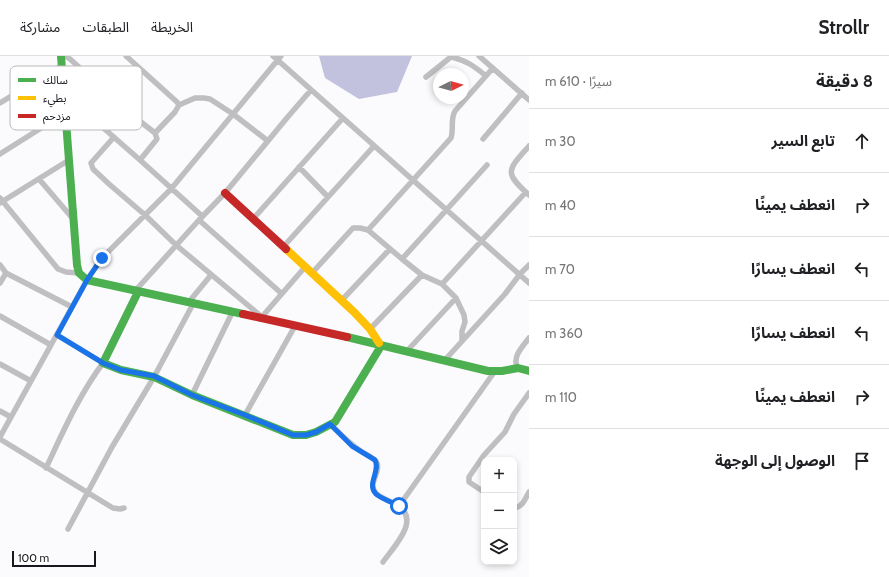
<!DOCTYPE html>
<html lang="ar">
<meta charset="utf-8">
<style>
body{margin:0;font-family:Cabin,"Noto Sans Arabic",sans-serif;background:#f6f6f6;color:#202124;direction:rtl}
.controls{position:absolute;right:12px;bottom:12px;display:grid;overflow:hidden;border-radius:8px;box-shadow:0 2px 6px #0003}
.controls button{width:36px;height:36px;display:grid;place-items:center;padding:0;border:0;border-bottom:1px solid #e0e0e0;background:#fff;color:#202124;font:20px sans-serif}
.compass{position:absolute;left:433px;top:12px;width:36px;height:36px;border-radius:50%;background:#fff;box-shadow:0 2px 6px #0003;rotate:85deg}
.scale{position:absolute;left:12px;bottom:10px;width:84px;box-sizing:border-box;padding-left:4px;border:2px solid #18181f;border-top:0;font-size:11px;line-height:14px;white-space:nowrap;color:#18181f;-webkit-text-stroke:3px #fff;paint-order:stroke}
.stop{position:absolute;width:12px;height:12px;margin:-9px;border:3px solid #1a73e8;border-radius:50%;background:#fff}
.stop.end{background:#1a73e8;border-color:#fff;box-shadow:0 1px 4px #0008}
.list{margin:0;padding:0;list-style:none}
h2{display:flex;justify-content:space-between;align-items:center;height:52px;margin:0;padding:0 16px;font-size:17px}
h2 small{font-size:13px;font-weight:400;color:#757577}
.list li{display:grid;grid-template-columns:26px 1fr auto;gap:12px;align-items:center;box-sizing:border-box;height:64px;padding:0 16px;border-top:1px solid #e0e0e0}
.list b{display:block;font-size:15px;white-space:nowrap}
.list em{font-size:13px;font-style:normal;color:#757577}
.icon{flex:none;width:22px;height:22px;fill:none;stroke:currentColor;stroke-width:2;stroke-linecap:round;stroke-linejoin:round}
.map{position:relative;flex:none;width:529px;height:521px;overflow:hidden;direction:ltr}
header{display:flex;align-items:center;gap:24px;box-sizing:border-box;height:56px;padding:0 20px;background:#fff;border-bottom:1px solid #e0e0e0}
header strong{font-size:19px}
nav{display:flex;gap:22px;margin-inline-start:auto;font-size:14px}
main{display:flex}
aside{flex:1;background:#fff}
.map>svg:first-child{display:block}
</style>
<header>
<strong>Strollr</strong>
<nav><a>الخريطة</a><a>الطبقات</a><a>مشاركة</a></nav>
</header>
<main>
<aside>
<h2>8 دقيقة<small>سيرًا · 610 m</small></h2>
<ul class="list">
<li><svg class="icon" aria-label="ahead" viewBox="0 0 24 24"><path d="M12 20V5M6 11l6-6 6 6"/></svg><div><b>تابع السير</b></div><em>30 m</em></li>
<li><svg class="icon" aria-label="right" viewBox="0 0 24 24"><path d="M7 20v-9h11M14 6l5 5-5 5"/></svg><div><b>انعطف يمينًا</b></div><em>40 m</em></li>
<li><svg class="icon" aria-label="left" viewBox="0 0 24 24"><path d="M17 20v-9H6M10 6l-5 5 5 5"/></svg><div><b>انعطف يسارًا</b></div><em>70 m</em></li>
<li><svg class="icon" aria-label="left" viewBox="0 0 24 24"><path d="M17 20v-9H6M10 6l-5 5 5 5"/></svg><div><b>انعطف يسارًا</b></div><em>360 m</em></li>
<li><svg class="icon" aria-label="right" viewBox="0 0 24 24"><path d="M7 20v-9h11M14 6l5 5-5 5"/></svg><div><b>انعطف يمينًا</b></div><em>110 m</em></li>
<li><svg class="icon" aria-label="arrive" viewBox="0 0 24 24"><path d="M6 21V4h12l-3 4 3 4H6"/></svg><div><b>الوصول إلى الوجهة</b></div></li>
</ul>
</aside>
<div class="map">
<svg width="529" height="521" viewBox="0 0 529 521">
<rect width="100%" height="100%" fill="#fbfbfd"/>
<!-- water -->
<path fill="#c2c1de" d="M319 0H412L397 36 359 43 325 22Z"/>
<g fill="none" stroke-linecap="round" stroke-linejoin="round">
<!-- street -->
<path stroke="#bfbfc1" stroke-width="5.5" d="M65 0 70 3 132 59 155 77 157 83 140 104
M126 0 177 46 179 49
M273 0 529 227
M479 0 529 44
M452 1C467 5 474 10 486 20
M426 21 452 0
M108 37 91 56 92 62 140 104 202 160
M0 47 61 10
M155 77 175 56 179 49 195 42H204L210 43 233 58 268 85
M114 81 91 107 93 113 109 128 145 159 176 189 262 261
M483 83 522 37
M529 90C508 114 503 116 529 139
M0 98 65 57
M299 111 328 141
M39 123 74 164
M0 142 58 213 66 216 79 217
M0 147 69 104
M253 163 343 62
M199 164 281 237
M284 190 374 90
M402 203 487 109
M0 209 6 217 72 251
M312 217 353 172H360L368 174
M0 227 6 217
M442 228 526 136
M135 235 199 164 225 137 286 63 311 34
M341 245 390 193
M188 247 211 219
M0 260 51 289
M260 263 305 211
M370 273 422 219
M462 284V275L465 266 464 259 456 242 442 228 422 219 402 203 368 174 451 82C454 73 450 64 455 55L493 12
M406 296 456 242
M444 305 505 238 520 218 529 209
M0 308 31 325
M518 312C511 302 523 290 529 282
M192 339 232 257
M0 355 11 361
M245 359 295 270
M330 368C340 378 350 388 362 396 367 399 375 402 377 407 381 417 368 426 375 436 378 441 388 444 393 447 424 461 395 489 383 506
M0 381 87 224 102 202 171 133 281 0
M0 383 113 452 120 453 124 452
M46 412C63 376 79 339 103 307L57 279
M484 436 469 426V421L484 399 505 376 514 358 529 337
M399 450 495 315
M514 452C523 451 525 443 529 436
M68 473 112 391 154 321 193 248"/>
<!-- fast -->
<path stroke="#4caf50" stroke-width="8" d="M61 0 77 209 79 217 87 224 243 258
M138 236 103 307 121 314 154 321 192 339 293 379H306L316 376 335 366 381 290 379 287
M347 281 488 315H502L518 312 529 315"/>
<!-- slow -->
<path stroke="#ffc107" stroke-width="8" d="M286 193 354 256 370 273 379 287"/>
<!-- jam -->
<path stroke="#c62828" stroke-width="8" d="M225 137 286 193
M243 258 347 281"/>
</g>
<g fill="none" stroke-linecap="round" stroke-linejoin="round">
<!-- route -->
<path stroke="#1a73e8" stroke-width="5" d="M102 202 87 224 57 279 103 307 121 314 154 320 192 339 245 359 293 379H306L316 376 330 368 352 390 375 404C381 415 366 428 376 438 380 442 394 447 399 450"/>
</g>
<!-- legend -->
<rect x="10" y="10" width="132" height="64" rx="6" fill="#fff" stroke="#bababc" stroke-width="1"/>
<rect x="18" y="22" width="18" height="4" fill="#4caf50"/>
<rect x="18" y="40" width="18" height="4" fill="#ffc107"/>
<rect x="18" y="58" width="18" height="4" fill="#c62828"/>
<g font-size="11" fill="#18181f">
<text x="43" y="28">سالك</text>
<text x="43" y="46">بطيء</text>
<text x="43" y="64">مزدحم</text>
</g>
</svg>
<div class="controls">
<button>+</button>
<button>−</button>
<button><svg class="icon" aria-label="layers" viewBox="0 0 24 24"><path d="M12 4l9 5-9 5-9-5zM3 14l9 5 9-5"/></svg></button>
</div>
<svg class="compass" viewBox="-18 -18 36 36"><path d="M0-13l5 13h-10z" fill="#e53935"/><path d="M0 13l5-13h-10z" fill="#757577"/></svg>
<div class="scale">100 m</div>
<div class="stop" style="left:399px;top:450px"></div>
<div class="stop end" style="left:102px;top:202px"></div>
</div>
</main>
